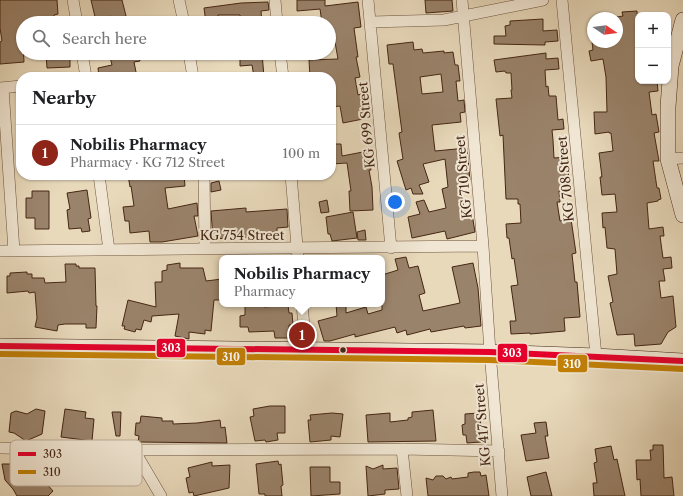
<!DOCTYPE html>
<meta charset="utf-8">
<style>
body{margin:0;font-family:"Libre Caslon Text",serif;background:#f2f2f2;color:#202124}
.controls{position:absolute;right:12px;top:12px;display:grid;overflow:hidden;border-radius:8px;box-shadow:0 1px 3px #0004}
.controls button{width:36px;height:36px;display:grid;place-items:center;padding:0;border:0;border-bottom:1px solid #e0e0e0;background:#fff;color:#202124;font:20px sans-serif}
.compass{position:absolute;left:587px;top:12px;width:36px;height:36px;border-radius:50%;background:#fff;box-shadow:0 1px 3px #0004;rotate:103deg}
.you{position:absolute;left:395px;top:202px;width:14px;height:14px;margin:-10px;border:3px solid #fff;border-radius:50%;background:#1a73e8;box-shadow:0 0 0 6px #1a73e833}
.badge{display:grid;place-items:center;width:26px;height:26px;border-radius:50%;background:#8f2418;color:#fff;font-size:13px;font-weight:700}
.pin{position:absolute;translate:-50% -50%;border:2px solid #fff;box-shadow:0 1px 4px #0006}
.popup{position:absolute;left:219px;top:255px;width:166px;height:52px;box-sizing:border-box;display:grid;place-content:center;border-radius:8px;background:#fff;filter:drop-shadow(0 1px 3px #0005);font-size:13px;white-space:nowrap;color:#757577}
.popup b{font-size:15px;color:#202124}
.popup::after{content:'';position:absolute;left:50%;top:100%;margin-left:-8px;border:8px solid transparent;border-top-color:#fff}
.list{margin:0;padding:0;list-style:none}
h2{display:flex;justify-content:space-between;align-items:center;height:52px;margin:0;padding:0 16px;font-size:17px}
h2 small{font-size:13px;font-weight:400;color:#757577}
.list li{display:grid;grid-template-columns:26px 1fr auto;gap:12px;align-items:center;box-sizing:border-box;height:56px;padding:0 16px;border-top:1px solid #e0e0e0}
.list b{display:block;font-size:15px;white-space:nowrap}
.list p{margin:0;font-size:13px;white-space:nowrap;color:#757577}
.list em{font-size:13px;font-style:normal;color:#757577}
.icon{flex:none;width:22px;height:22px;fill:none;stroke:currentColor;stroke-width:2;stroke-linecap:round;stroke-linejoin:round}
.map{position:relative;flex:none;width:683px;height:496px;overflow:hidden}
.search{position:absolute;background:#fff;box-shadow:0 1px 3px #0004;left:16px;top:16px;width:320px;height:44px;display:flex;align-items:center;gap:10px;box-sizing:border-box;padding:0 14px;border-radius:22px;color:#757577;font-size:15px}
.panel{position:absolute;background:#fff;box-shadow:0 1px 3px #0004;left:16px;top:72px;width:320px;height:108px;border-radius:16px}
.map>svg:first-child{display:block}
</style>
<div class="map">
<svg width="683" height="496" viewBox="0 0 683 496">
<rect width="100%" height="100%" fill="#e8d9bb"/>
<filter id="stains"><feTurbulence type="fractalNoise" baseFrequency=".005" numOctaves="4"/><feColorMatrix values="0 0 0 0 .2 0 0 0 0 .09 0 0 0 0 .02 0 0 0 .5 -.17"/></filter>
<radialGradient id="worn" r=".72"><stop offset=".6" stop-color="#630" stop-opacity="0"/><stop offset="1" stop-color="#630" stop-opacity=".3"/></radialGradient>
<!-- building -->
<path fill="#9a836b" stroke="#452614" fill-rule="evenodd" d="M0 0H57L58 14 54 15V21L22 23 24 62 0 64V42L2 41 0 28Z
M91 0H122L126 16 112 20 111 16 96 21Z
M297 0H325V6L358 2 361 27 354 28 358 57H356L360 77 355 78 358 95 361 94 363 106 360 107 363 119 343 123 340 106 331 107V77H310L309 60 338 59 335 42 329 43V23H322L320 9 297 11Z
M425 0H452L453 11 426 13Z
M268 2 269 10 261 11 262 23H241L240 15H218L219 23H206L204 8 241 3Z
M637 11 638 81H657L658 91 649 92 652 115 656 114 659 132 654 133 659 161H653L657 188H659L661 199 658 200V201L647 203 649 229 663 227 664 236H660L663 258 671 257 672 268 663 269 665 281H659L661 298 673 296 676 327 668 332 661 344 635 346 634 334 617 335 610 303 613 302 608 276 617 274 615 249 607 248 605 227 603 228 602 213 617 212 615 194 602 195 600 177H602L599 153 613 151 611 133H609V132L595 134 594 112H607L606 77 603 59 591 61 589 51 593 50 592 42H617V17L623 16 622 12Z
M543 19V31L557 30 558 41 545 42V45L494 44V36H506L505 26 510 25V21Z
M413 42 414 50 422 49 423 53 444 51V53L453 52 455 65H458L460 81H456L458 101 464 100 465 112 460 113 461 122 432 125 435 151 467 148 470 180 458 181 466 215 472 214 475 232 447 239 445 231 412 238 408 217 420 214 416 202 424 200 429 212 446 208 442 189 448 187 445 159 423 164 429 182 419 185 423 194H413L411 188 406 190 397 161 403 159 399 133 402 132 393 64H389L387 45ZM441 74 443 92 422 94 420 77Z
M46 53H70V67L47 68Z
M109 53H138L140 61 134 62 137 77H99L98 68 112 65Z
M240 53H262L264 77H254L252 65 240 66Z
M546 53V59L558 58 559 69 545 70 546 87 548 86 549 96H556L558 120 563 119 564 129 552 130 553 140 554 158 568 157 569 190 559 191 560 202H557L560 221 571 219 576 253 572 254 575 282H577L580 317 564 318 565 331 530 334V333L511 334 510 321H516L511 286 518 285 514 258 512 259 509 238H507L506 224 521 223 520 204H518V199H506L503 135 500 136 496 99 512 98 511 90H512L511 73H506L505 71 496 72 494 60Z
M331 144H341L342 156 368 151 371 170H369L372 187 373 210 350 211 349 191H351L347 163 331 164Z
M128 175H184L185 186 165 188 168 209 197 203 198 216H194L198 236 162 242H150L149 231 130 233 129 221H125L123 207 134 206 131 186 130 187Z
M219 181 221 190 211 192V183Z
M87 190 91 218 88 219 90 231 82 232 81 228 69 229 67 210 70 209 67 193Z
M32 191H49V229H35V218H26V198H32Z
M327 200 329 212 321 213 319 202Z
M246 208V212L287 209 288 227 277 228V232L248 234V237L213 239 211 211Z
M353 212 357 238 332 241 330 234H328L326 217Z
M365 230 366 240H358L357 232Z
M406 257 409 268 418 266 425 293 419 295 423 311 460 303 452 267 473 263 478 288 481 326 465 328 464 326 431 332 430 329 407 335 406 330 397 333 395 327 355 337V334L330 341H324L318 321 337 316 336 304H346V313L366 307 368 314 382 310V275L398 270 395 259Z
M180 263V268H203L206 281 222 279V300H214L211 331 205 330V334L189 332V339L175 336 179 314 152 316 151 322 144 320 141 330 136 329 135 332 124 329 125 326H122L128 300 156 307 155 282H162V271L167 270V265Z
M65 264H76V266H79V268H95L96 306H97L96 328H86V324H65L58 325 57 331 35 327 37 318 35 292 29 293 28 291 7 293V276H10V273L27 272V274H32V278H44L45 283 66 282Z
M245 304H264V307L288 305 289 313H292L293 325H289L290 338H275L274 331 249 332 248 327H240V316L245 315Z
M270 406H285V433H277L278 440 266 442 265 440 255 441 250 417 254 416 253 409Z
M36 409 45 411 42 434 26 441 14 433 9 432 11 413 16 411 27 414Z
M65 409 86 412 85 418 94 419 92 441 61 437Z
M433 410 436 441 368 442 366 415 390 413V422L408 420V418L412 417V412Z
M112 412H121L120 436H116Z
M332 413 343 414 340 437 331 436V440L310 442 308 420H311L310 415Z
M479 413 482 433H480L481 442 467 443 466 435H463L462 425 465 424V414Z
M141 416 162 418V421H173V424L197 423 220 420 221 428 225 427 227 443 138 442 139 436 135 435 136 423H140Z
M546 422 548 436H545L549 458 526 461 521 435 536 433 534 423Z
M653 445H663L664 478 672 477 674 496H641L640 479 637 480 636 460H651L650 450H653Z
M611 446 614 460 617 459 625 496H594L593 483H597L594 463 597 462 595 449Z
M278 461 279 465 281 464 283 485 281 486 282 496H265V494H259L256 464Z
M212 462V466L230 465 229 488 194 496 193 492 189 493 186 478 190 477 188 468Z
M2 464H40L46 477 45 482 53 491 48 496H17L13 489 5 480Z
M383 465V469L397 468 399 489 385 490V494L368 496 366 466 373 469Z
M310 467H330V482H340V494L311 496Z
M474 472H480L481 476 486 475 489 496H428L426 478 433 480 436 476H443L446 479 451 477 452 479 468 477V473Z
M546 472 552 496H531L527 477Z"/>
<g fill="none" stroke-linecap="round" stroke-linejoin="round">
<!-- street casing -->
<g stroke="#6e533e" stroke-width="12">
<path id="street" d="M73 0 77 23
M179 0 184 23
M275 0 277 23
M368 0 391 248
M462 0 483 246 490 352 502 496
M562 0 596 356
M371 22 444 20 543 0
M82 53 86 77
M189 53 193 77
M280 53 283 77
M0 88 21 86
M3 88 14 251
M668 159 683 158
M99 175 109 250
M204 175 205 248
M291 175 298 258
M0 251 483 246
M302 304 306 350
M0 448 134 450 402 449 499 451
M402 449 407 496
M134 450 161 496"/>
</g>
<!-- secondary casing -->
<g stroke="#452614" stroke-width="16">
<path id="secondary" d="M683 20 671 66 668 107V159L683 215
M0 346 490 352 596 356 683 361"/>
</g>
<!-- street -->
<use href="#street" stroke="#f0e6d3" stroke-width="11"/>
<!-- secondary -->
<use href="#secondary" stroke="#f0e6d3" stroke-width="15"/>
<!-- bus-1 casing -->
<g stroke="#f0e6d3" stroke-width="9">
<path id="bus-1" d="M0 346 490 352 683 361"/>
</g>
<!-- bus-2 casing -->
<g stroke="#f0e6d3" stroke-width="9">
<path id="bus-2" d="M0 354 490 360 683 369"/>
</g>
<!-- bus-1 -->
<use href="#bus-1" stroke="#e4002b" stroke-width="6"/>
<!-- bus-2 -->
<use href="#bus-2" stroke="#c28006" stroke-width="6"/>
</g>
<!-- markers -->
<circle fill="#452614" stroke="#f0e6d3" stroke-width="1.5" cx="343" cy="350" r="3.5"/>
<g text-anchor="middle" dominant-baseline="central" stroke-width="4" stroke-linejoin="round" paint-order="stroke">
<!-- street labels -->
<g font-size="13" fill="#452614" stroke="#f0e6d3">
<text transform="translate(366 125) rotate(-95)">KG 699 Street</text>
<text transform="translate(463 177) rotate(-95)">KG 710 Street</text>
<text transform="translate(565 179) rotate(-95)">KG 708 Street</text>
<text x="242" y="235">KG 754 Street</text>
<text transform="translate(482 425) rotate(-95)">KG 417 Street</text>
</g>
</g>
<!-- legend -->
<rect x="10" y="440" width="132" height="46" rx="6" fill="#f0e6d3" stroke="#bdac9a" stroke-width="1"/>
<rect x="18" y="452" width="18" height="4" fill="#e4002b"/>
<rect x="18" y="470" width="18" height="4" fill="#c28006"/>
<g font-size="11" fill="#452614">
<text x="43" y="458">303</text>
<text x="43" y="476">310</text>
</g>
<g stroke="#f0e6d3" stroke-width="1.5">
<rect x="156" y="338" width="30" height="20" rx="4" fill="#e4002b"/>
<rect x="497" y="343" width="31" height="20" rx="4" fill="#e4002b"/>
<rect x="216" y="347" width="30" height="19" rx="4" fill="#c28006"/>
<rect x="557" y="354" width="31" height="19" rx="4" fill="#c28006"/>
</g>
<g font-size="11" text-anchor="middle" font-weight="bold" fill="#fff">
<text x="171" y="352">303</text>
<text x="512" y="357">303</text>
<text x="231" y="361">310</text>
<text x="572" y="368">310</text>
</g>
<rect width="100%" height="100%" filter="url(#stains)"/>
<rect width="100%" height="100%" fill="url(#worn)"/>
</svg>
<div class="controls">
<button>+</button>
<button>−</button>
</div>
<svg class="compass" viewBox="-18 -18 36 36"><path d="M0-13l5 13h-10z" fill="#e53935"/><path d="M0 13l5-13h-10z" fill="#757577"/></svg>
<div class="you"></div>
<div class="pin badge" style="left:302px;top:335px">1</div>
<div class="popup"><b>Nobilis Pharmacy</b>Pharmacy</div>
<div class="search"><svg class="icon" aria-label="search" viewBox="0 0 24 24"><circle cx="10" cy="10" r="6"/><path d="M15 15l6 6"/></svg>Search here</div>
<section class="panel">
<h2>Nearby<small></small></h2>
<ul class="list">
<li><span class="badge">1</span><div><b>Nobilis Pharmacy</b><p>Pharmacy · KG 712 Street</p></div><em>100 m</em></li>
</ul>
</section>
</div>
